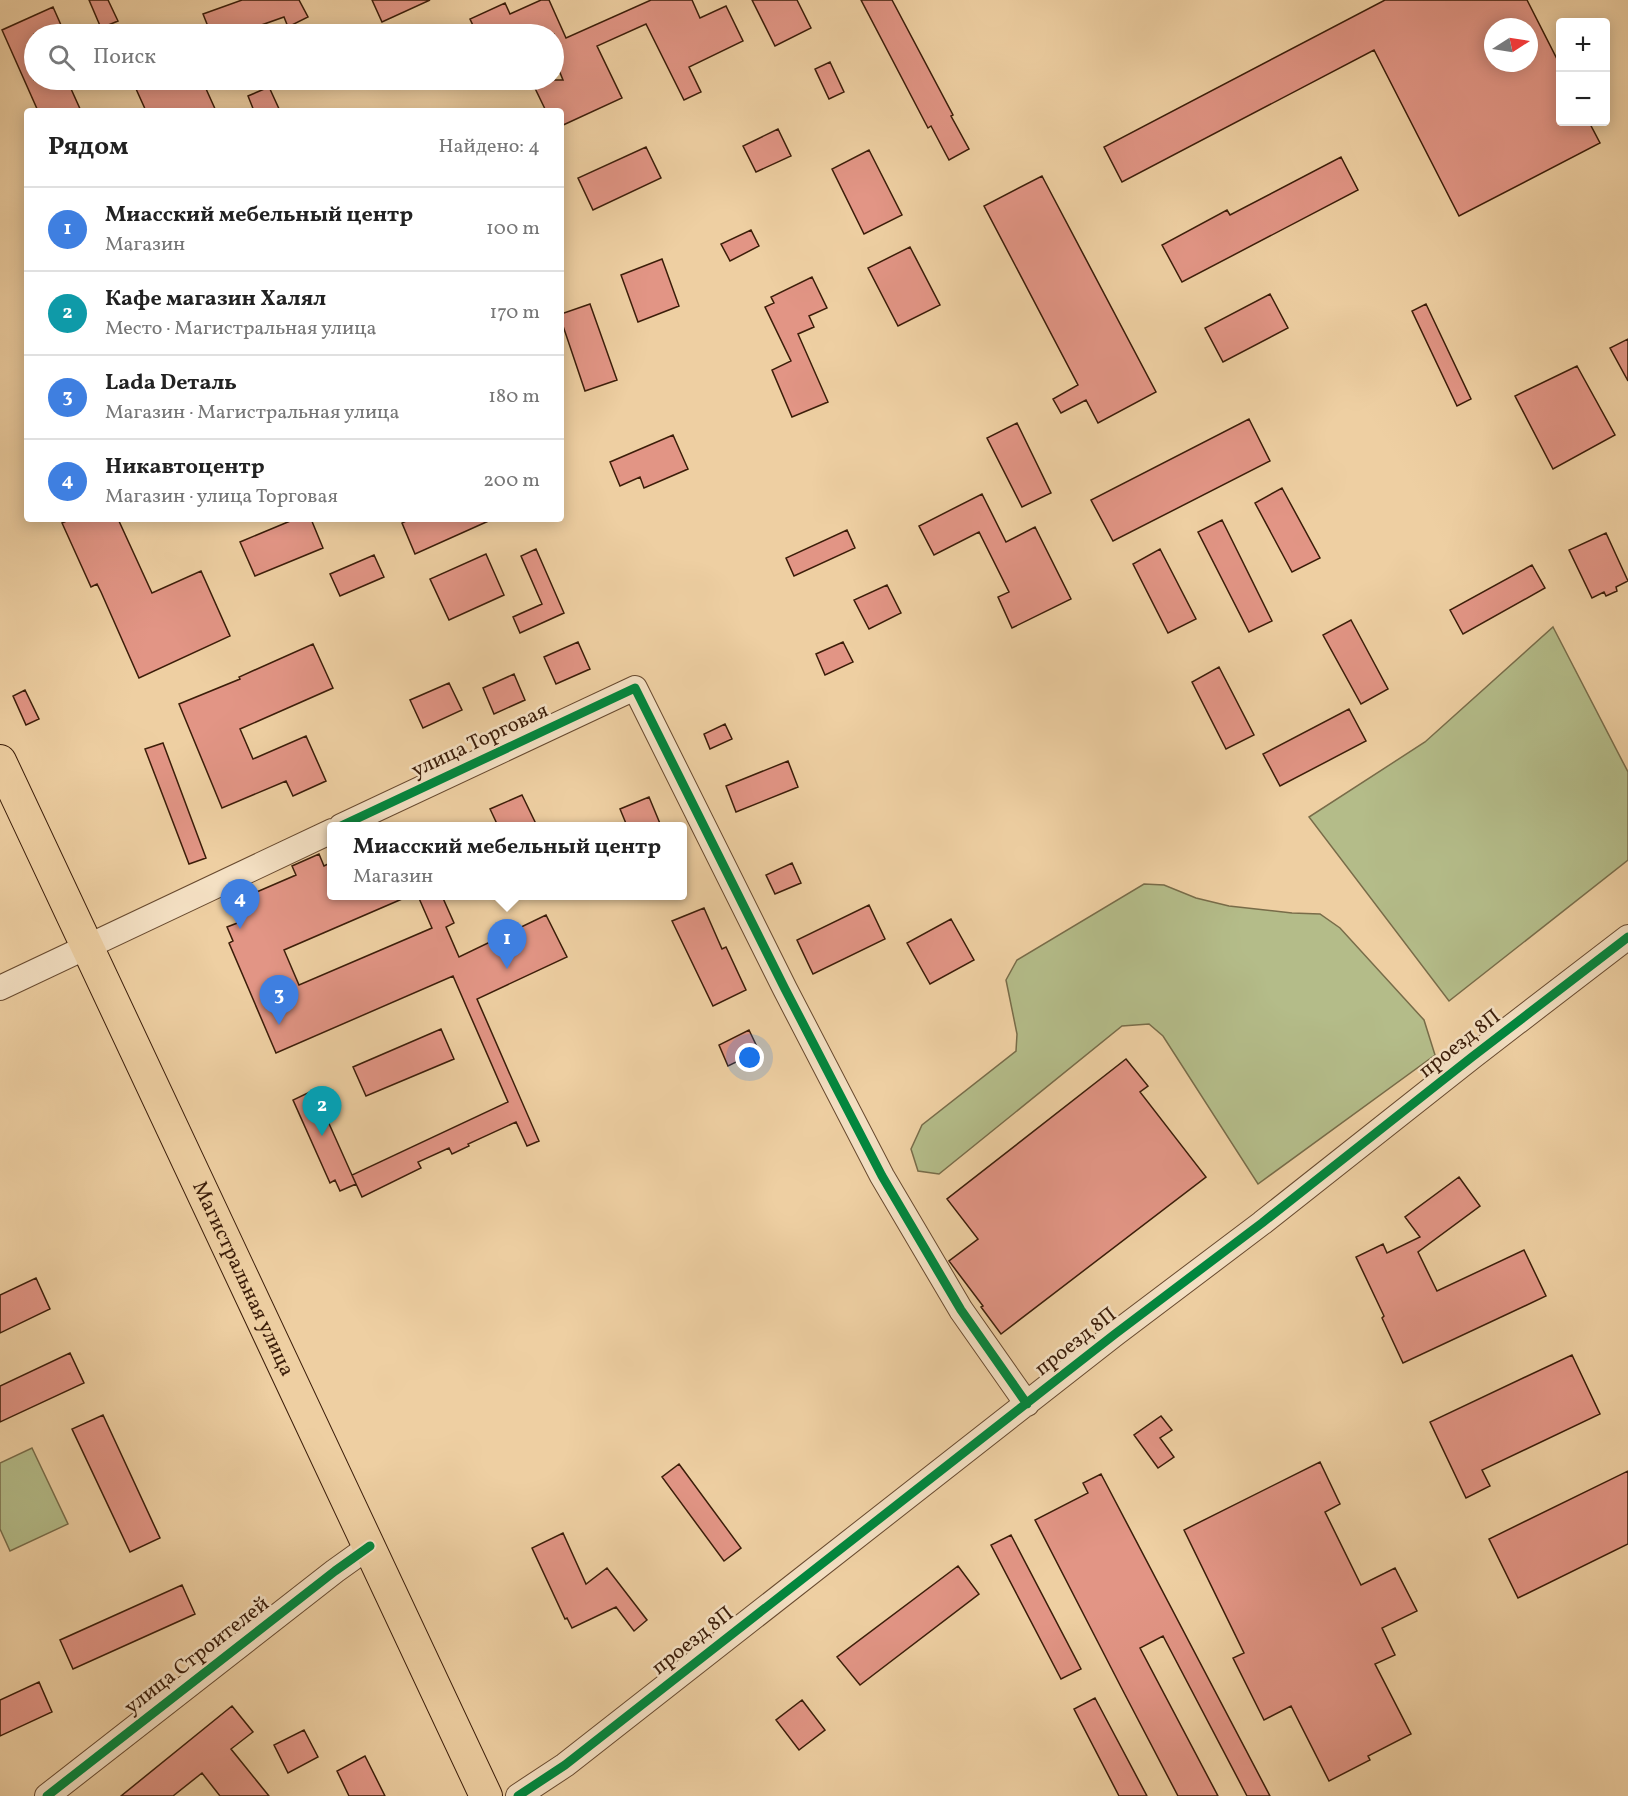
<!DOCTYPE html>
<html lang="ru">
<meta charset="utf-8">
<style>
body{margin:0;font-family:Vollkorn,serif;background:#f2f2f2;color:#222}
.controls{position:absolute;right:18px;top:18px;display:grid;overflow:hidden;border-radius:6px;box-shadow:0 3px 15px #0003}
.controls button{width:54px;height:54px;display:grid;place-items:center;padding:0;border:0;border-bottom:2px solid #e0e0e0;background:#fff;color:#222;font:30px sans-serif}
.compass{position:absolute;left:1484px;top:18px;width:54px;height:54px;border-radius:50%;background:#fff;box-shadow:0 3px 15px #0003;rotate:78deg}
.you{position:absolute;left:750px;top:1058px;width:21px;height:21px;margin:-15px;border:4px solid #fff;border-radius:50%;background:#1a73e8;box-shadow:0 0 0 9px #1a73e833}
.badge{display:grid;place-items:center;width:39px;height:39px;border-radius:50%;background:#8f2418;color:#fff;font-size:20px;font-weight:700}
.pin{position:absolute;translate:-50% -50px;filter:drop-shadow(0 2px 3px #0008)}
.pin::after{content:'';position:absolute;top:32px;width:21px;height:18px;background:inherit;clip-path:polygon(0 0,100% 0,50% 100%)}
.popup{position:absolute;left:327px;top:822px;width:360px;height:78px;box-sizing:border-box;display:grid;place-content:center;border-radius:6px;background:#fff;filter:drop-shadow(0 2px 4px #0005);font-size:20px;white-space:nowrap;color:#767676}
.popup b{font-size:22px;color:#222}
.popup::after{content:'';position:absolute;left:50%;top:100%;margin-left:-12px;border:12px solid transparent;border-top-color:#fff}
.list{margin:0;padding:0;list-style:none}
h2{display:flex;justify-content:space-between;align-items:center;height:78px;margin:0;padding:0 24px;font-size:26px}
h2 small{font-size:20px;font-weight:400;color:#767676}
.list li{display:grid;grid-template-columns:39px 1fr auto;gap:18px;align-items:center;box-sizing:border-box;height:84px;padding:0 24px;border-top:2px solid #e0e0e0}
.list b{display:block;font-size:22px;white-space:nowrap}
.list p{margin:0;font-size:20px;white-space:nowrap;color:#767676}
.list em{font-size:20px;font-style:normal;color:#767676}
.icon{flex:none;width:33px;height:33px;fill:none;stroke:currentColor;stroke-width:2;stroke-linecap:round;stroke-linejoin:round}
.map{position:relative;flex:none;width:1628px;height:1796px;overflow:hidden}
.search{position:absolute;background:#fff;box-shadow:0 3px 15px #0003;left:24px;top:24px;width:540px;height:66px;display:flex;align-items:center;gap:15px;box-sizing:border-box;padding:0 21px;border-radius:33px;color:#767676;font-size:22px}
.panel{position:absolute;background:#fff;box-shadow:0 3px 15px #0003;left:24px;top:108px;width:540px;height:414px;border-radius:6px}
.map>svg:first-child{display:block}
</style>
<div class="map">
<svg width="1628" height="1796" viewBox="0 0 1628 1796">
<rect width="100%" height="100%" fill="#eecfa2"/>
<filter id="stains"><feTurbulence type="fractalNoise" baseFrequency=".00333" numOctaves="4"/><feColorMatrix values="0 0 0 0 .2 0 0 0 0 .09 0 0 0 0 .02 0 0 0 .5 -.17"/></filter>
<radialGradient id="worn" r=".72"><stop offset=".6" stop-color="#630" stop-opacity="0"/><stop offset="1" stop-color="#630" stop-opacity=".3"/></radialGradient>
<!-- green -->
<path fill="#b4bc89" stroke="#786c49" stroke-width="1.5" d="M1553 627 1628 772V860L1449 1001 1309 817 1425 742Z
M1144 884 1164 885 1196 898 1229 906 1292 913 1320 914 1340 928 1424 1020 1435 1055 1258 1184 1163 1036 1149 1024 1122 1026 939 1174 918 1171 911 1149 922 1125 1016 1051 1017 1034 1006 980 1017 960Z
M32 1448 68 1524 10 1551 0 1529V1463Z"/>
<!-- building -->
<path fill="#e29585" stroke="#3b1d09" stroke-width="1.5" fill-rule="evenodd" d="M89 0H108L118 21 101 28Z
M242 0H299L308 17 288 27 284 17 236 34H211L203 14Z
M372 0H430L382 22Z
M541 0H549L566 38 651 0H692L700 18 726 6 743 41 689 67 701 92 684 100 646 24 597 46 622 98 561 126V111H546L531 80H563L554 58V34H477L470 19 505 3 510 14Z
M752 0H797L811 28 775 46Z
M861 0H892L953 115 951 116 969 149 949 160 931 126 928 128Z
M1385 0H1527L1560 65V122H1589L1600 143 1459 216 1374 50 1122 182 1104 147ZM1493 27H1529V63H1493Z
M53 7 65 34H34V80H67L81 111H38L2 30Z
M830 62 844 92 829 99 815 69Z
M132 80H202L216 111H146Z
M269 87 280 111H254L248 96Z
M778 129 791 156 756 172 743 146Z
M646 147 661 178 593 210 578 178Z
M869 150 902 215 864 234 832 169Z
M1341 157 1358 190 1182 282 1162 245 1227 210 1230 215Z
M1042 176 1156 392 1098 423 1086 400 1061 413 1053 399 1078 385 984 206Z
M751 230 759 246 730 261 721 244Z
M910 247 940 305 898 326 868 268Z
M662 259 679 306 638 322 621 275Z
M812 277 827 308 809 316 814 327 798 334 828 402 792 417 772 370 791 361 765 307 774 303 771 297Z
M1270 294 1288 328 1223 362 1205 328Z
M590 304 617 380 585 391 561 320V314Z
M1426 304 1471 399 1457 406 1412 311Z
M1628 339V381L1610 348Z
M1577 366 1615 435 1553 469 1515 396Z
M1249 419 1270 461 1113 541 1091 500Z
M1017 423 1051 493 1022 507 987 438Z
M673 435 688 469 644 488 640 477 620 486 610 462Z
M1282 488 1320 558 1292 572 1255 503Z
M982 494 1006 542 1035 527 1071 599 1012 628 998 597 1009 592 979 532 934 555 919 526Z
M71 519H118L152 593 201 571 230 636 139 678 101 592 97 584 91 587 62 523Z
M295 519H311L323 548 255 576 240 542Z
M410 519H493L415 554 402 523Z
M1222 520 1272 621 1249 632 1198 532Z
M847 530 855 548 794 576 786 558Z
M1606 533 1628 581 1616 587 1617 591 1606 596 1604 592 1592 598 1569 550Z
M536 549 564 613 520 633 513 617 542 604 521 556Z
M1160 549 1196 619 1168 633 1133 564Z
M486 554 504 595 449 620 430 579Z
M374 555 384 577 340 596 330 574Z
M1532 565 1545 588 1463 634 1450 610Z
M887 585 901 613 869 629 854 600Z
M1351 620 1388 689 1361 704 1323 635Z
M578 642 590 669 556 684 544 657Z
M843 642 853 662 825 675 816 654Z
M313 644 333 688 240 729 253 759 306 736 326 781 293 796 286 781 222 808 179 704 240 679 239 677Z
M1219 667 1254 735 1226 749 1192 682Z
M514 674 525 700 494 714 483 688Z
M449 683 462 710 423 728 410 700Z
M25 690 39 719 26 725 13 696Z
M1349 709 1366 741 1280 786 1263 754Z
M725 724 732 739 710 749 704 734Z
M163 743 206 858 189 864 145 749Z
M788 761 798 787 736 812 726 786Z
M522 795 537 826H498L490 809Z
M649 797 661 826H627L620 809Z
M319 854 324 866 332 862V896H409L284 950 299 985 432 928 418 896H442L454 923 446 927 459 957 546 915 567 957 477 999 539 1141 527 1146 516 1122 468 1144 469 1146 452 1154 449 1148 418 1162 421 1168 362 1197 352 1175 508 1102 453 976 276 1053 229 943 233 941 227 927 240 922 231 903 296 875 292 866Z
M792 863 801 883 775 894 766 875Z
M869 905 885 939 813 974 797 940Z
M704 908 722 949 726 947 746 990 713 1006 672 921Z
M951 919 974 960 930 984 907 943Z
M441 1029 454 1059 366 1096 353 1067Z
M749 1030 759 1051 728 1066 719 1045Z
M1126 1059 1148 1086 1140 1092 1206 1177 1001 1334 981 1307 983 1306 949 1261 978 1239 947 1199Z
M314 1090 356 1184 340 1191 335 1180 330 1183 293 1100Z
M1459 1177 1480 1206 1418 1252 1437 1291 1524 1250 1546 1296 1403 1363 1382 1318 1384 1316 1356 1257 1383 1244 1387 1253 1420 1237 1405 1217Z
M36 1278 50 1309 0 1333V1295Z
M70 1353 84 1383 0 1422V1386Z
M1572 1355 1600 1414 1482 1470 1490 1486 1466 1498 1430 1422Z
M103 1415 160 1538 130 1552 72 1429Z
M1161 1416 1172 1430 1160 1438 1174 1457 1158 1468 1134 1435Z
M1320 1462 1340 1504 1325 1512 1361 1585 1395 1568 1417 1611 1382 1628 1395 1655 1375 1664 1411 1734 1368 1756 1370 1760 1329 1781 1291 1706 1264 1720 1233 1658 1244 1653 1184 1530Z
M679 1464 741 1548 724 1561 662 1477Z
M1628 1471V1544L1518 1598 1489 1539Z
M1101 1474 1270 1796H1247L1163 1636 1140 1648 1218 1796H1178L1121 1687 1035 1520 1088 1493 1083 1483Z
M563 1533 586 1584 607 1568 647 1620 634 1631 616 1607 572 1628 567 1618 565 1619 532 1548Z
M1011 1535 1081 1669 1061 1679 991 1545Z
M958 1566 979 1594 860 1685 837 1657Z
M182 1585 195 1614 73 1669 60 1640Z
M39 1682 52 1712 0 1736V1700Z
M1095 1698 1147 1796H1119L1074 1709Z
M802 1700 825 1730 799 1750 776 1720Z
M232 1706 253 1732 231 1749 269 1796H220L202 1773 173 1796H121Z
M304 1730 318 1757 288 1773 274 1745Z
M365 1756 385 1796H349L337 1771Z"/>
<g fill="none" stroke-linecap="round" stroke-linejoin="round">
<!-- minor casing -->
<g stroke="#684a2f" stroke-width="26">
<path id="minor" d="M341 826 635 688 785 989 882 1176 961 1310 1027 1404
M0 988 332 831
M47 1796 335 1571 370 1546
M518 1796 565 1765 1115 1334 1262 1223 1472 1057 1628 937"/>
</g>
<!-- major casing -->
<g stroke="#3b1d09" stroke-width="34">
<g id="major">
<path id="s1" d="M0 761 486 1796"/>
</g>
</g>
<!-- minor -->
<use href="#minor" stroke="#f4e0c3" stroke-width="24"/>
<!-- major -->
<use href="#major" stroke="#eecfa2" stroke-width="32"/>
<!-- cycleway casing -->
<g stroke="#f4e0c3" stroke-width="13">
<path id="cycleway" d="M341 826 635 688 785 989 882 1176 961 1310 1027 1404
M47 1796 335 1571 370 1546
M518 1796 565 1765 1115 1334 1262 1223 1472 1057 1628 937"/>
</g>
<!-- cycleway -->
<use href="#cycleway" stroke="#00873e" stroke-width="9"/>
</g>
<g text-anchor="middle" dominant-baseline="central" stroke-width="5" stroke-linejoin="round" paint-order="stroke">
<!-- street labels -->
<g font-size="21" fill="#3b1d09" stroke="#f4e0c3">
<text transform="translate(480 741) rotate(-25)">улица Торговая</text>
<text transform="translate(1460 1044) rotate(-38)">проезд 8П</text>
<text stroke="none"><textPath href="#s1" startOffset="572">Магистральная улица</textPath></text>
<text transform="translate(1076 1342) rotate(-38)">проезд 8П</text>
<text transform="translate(693 1641) rotate(-38)">проезд 8П</text>
<text transform="translate(197 1656) rotate(-38)">улица Строителей</text>
</g>
</g>
<rect width="100%" height="100%" filter="url(#stains)"/>
<rect width="100%" height="100%" fill="url(#worn)"/>
</svg>
<div class="controls">
<button>+</button>
<button>−</button>
</div>
<svg class="compass" viewBox="-18 -18 36 36"><path d="M0-13l5 13h-10z" fill="#e53935"/><path d="M0 13l5-13h-10z" fill="#767676"/></svg>
<div class="you"></div>
<div class="pin badge" style="left:507px;top:969px;background:#3f7fe0">1</div>
<div class="popup"><b>Миасский мебельный центр</b>Магазин</div>
<div class="pin badge" style="left:322px;top:1136px;background:#0f9aa8">2</div>
<div class="pin badge" style="left:279px;top:1025px;background:#3f7fe0">3</div>
<div class="pin badge" style="left:240px;top:929px;background:#3f7fe0">4</div>
<div class="search"><svg class="icon" aria-label="search" viewBox="0 0 24 24"><circle cx="10" cy="10" r="6"/><path d="M15 15l6 6"/></svg>Поиск</div>
<section class="panel">
<h2>Рядом<small>Найдено: 4</small></h2>
<ul class="list">
<li><span class="badge" style="background:#3f7fe0">1</span><div><b>Миасский мебельный центр</b><p>Магазин</p></div><em>100 m</em></li>
<li><span class="badge" style="background:#0f9aa8">2</span><div><b>Кафе магазин Халял</b><p>Место · Магистральная улица</p></div><em>170 m</em></li>
<li><span class="badge" style="background:#3f7fe0">3</span><div><b>Lada Dеталь</b><p>Магазин · Магистральная улица</p></div><em>180 m</em></li>
<li><span class="badge" style="background:#3f7fe0">4</span><div><b>Никавтоцентр</b><p>Магазин · улица Торговая</p></div><em>200 m</em></li>
</ul>
</section>
</div>
